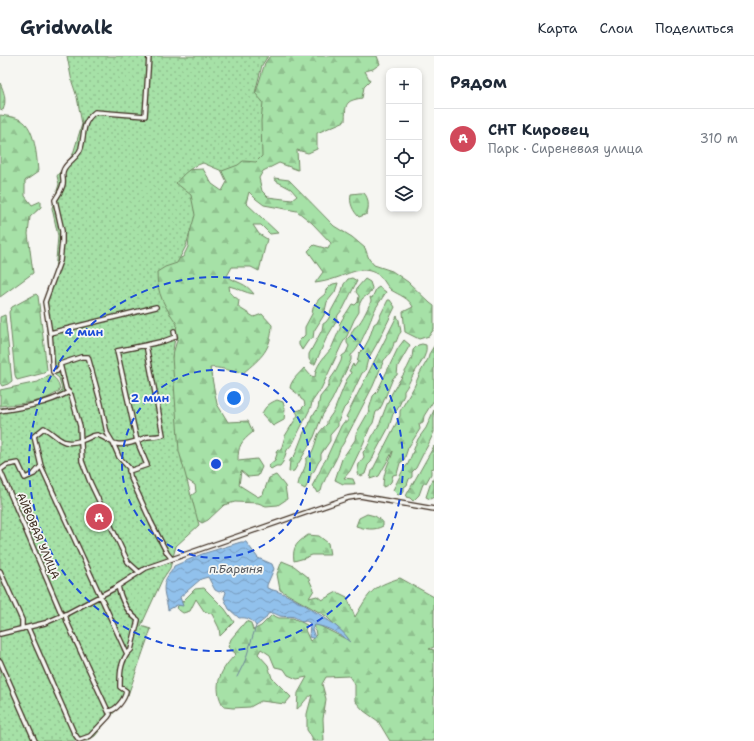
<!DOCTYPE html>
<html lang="ru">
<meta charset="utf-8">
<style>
body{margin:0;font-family:"Shantell Sans",sans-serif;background:#f2f2f3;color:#1f2937}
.controls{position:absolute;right:12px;top:12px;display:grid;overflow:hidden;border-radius:8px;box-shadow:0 2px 6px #0003}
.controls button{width:36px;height:36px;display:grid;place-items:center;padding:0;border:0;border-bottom:1px solid #e0e1e3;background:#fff;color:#1f2937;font:20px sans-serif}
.you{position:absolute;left:234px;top:342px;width:14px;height:14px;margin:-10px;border:3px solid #fff;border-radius:50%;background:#1a73e8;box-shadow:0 0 0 6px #1a73e833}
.badge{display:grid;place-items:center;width:26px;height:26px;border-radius:50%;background:#d1495b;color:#fff;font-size:13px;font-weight:700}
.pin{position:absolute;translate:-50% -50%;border:2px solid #fff;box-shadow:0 1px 4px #0006}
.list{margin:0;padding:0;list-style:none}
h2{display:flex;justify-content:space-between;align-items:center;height:52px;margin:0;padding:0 16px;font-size:17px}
h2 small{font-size:13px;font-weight:400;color:#747a83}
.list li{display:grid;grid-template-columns:26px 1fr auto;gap:12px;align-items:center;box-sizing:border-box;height:60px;padding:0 16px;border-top:1px solid #e0e1e3}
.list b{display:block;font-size:15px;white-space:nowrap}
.list p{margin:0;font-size:13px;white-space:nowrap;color:#747a83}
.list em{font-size:13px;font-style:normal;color:#747a83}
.icon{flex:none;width:22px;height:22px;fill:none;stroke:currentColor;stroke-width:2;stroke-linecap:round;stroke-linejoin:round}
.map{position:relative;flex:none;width:434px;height:685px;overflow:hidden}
header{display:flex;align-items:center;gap:24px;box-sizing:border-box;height:56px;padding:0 20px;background:#fff;border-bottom:1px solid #e0e1e3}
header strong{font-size:19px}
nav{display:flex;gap:22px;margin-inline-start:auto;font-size:14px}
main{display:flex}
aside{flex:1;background:#fff}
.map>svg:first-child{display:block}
</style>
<header>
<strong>Gridwalk</strong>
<nav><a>Карта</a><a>Слои</a><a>Поделиться</a></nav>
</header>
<main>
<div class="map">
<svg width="434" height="685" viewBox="0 0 434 685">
<defs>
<pattern id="forest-firs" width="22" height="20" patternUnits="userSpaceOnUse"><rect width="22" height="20" fill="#a6e1a7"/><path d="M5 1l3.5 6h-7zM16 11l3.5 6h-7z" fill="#90c18f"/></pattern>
<pattern id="garden-dots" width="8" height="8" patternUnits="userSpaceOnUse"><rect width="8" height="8" fill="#a6e1a7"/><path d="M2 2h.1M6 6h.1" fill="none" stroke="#90c18f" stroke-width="1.8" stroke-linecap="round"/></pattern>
<pattern id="water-waves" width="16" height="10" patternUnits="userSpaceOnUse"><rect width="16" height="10" fill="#91c1ec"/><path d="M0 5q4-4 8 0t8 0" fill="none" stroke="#789dbf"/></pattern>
</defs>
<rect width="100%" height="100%" fill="#f6f6f2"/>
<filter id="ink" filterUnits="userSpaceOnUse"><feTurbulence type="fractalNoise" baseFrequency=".025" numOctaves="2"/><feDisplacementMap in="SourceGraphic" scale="8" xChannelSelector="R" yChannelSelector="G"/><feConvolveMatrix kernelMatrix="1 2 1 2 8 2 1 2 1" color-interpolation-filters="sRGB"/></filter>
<g filter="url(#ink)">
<!-- forest -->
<path fill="url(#forest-firs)" stroke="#708662" d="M270 0H377L380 8 373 13 365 15 370 25 364 31 362 42C344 45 346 48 345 65L317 77V93L308 97 297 94 298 114 279 107 263 115 259 122 262 135 268 141 292 144 297 140 291 133 276 125 274 122 289 124 334 170 352 181 365 192 369 203 374 209 392 215 408 226 430 247 434 250V273L429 280 419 283 405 276 403 256 413 251C409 242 399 239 391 234 386 230 384 222 377 218 363 210 352 216 339 221 331 224 323 226 315 227L323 216 308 195 314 189 328 193 331 187 312 167 297 155 264 149 256 143 249 136 246 147 278 177 270 178 261 169H253L259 178 267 183 259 215 251 211H232L227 220C238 228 245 226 254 238 245 237 238 232 229 230L230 237 239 244 238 251 254 261 262 258 272 269C271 294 262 301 243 317 234 316 216 310 210 312L217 348 228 366 248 365 253 376C241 386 238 389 238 405L257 403 262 411 258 420 248 421 241 415 239 429 258 441 263 438 269 422 276 419 285 430 287 443 278 449 266 450 258 447 235 446 224 449 208 464 202 467 191 460 188 442 196 436 195 429 181 420 170 308 178 281 169 263 159 253 155 212 183 201 188 191 191 166 174 129 185 114 203 113 212 128 222 135 227 126 217 105 246 67 265 7Z
M0 27C4 35 7 45 3 54L0 53Z
M0 59C7 60 15 61 21 64 35 71 37 102 38 116L25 125V140L32 149 41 145V151L30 161 28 178 33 217 0 241Z
M360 137H364C369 142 369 151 367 158L359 161C353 155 349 147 351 138Z
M352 222 357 225 343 253 338 259 336 266 326 283 315 308H312L309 303V298L322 274 323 268 326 266 329 262 331 255 342 235 344 228 348 223Z
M365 223 370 226 372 232 371 236 362 243 359 249V256L354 264 347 280 342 288 321 333 312 346 311 351 293 387 287 394 283 406 280 410H276L271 413 269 411 270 408 275 404 277 398 276 395 278 393 281 394 285 380 298 359 296 355 300 354 305 349 304 345 301 343 299 339 290 332C291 324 299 318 304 312L311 320 315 321C315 310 325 300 331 293 332 291 339 274 340 273 341 268 338 271 340 267 344 260 348 255 352 248L355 249 358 246 359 240 356 236 357 232Z
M338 227 335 236 327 246 324 259 314 275 313 282 308 285 302 294 299 289V285L305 279V271L312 258 313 251 319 243 325 238 326 234 329 231 333 228Z
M379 231 386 236C382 243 376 250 373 258 370 266 358 296 351 299V304L332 344 322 360 314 381 294 415 289 416 290 404 295 399 304 376 309 369 312 359 315 357 318 352 320 341 329 330V325L336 315 341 305 342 300 346 297 349 290 347 287V283L350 280 354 272C360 270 368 252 371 245L370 241 372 242 376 233Z
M36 238 38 240 47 314 44 317 17 324 15 319 9 256 12 251Z
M388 244H390L395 251 379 284 368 303 365 315 362 317 347 349 344 352 338 366V370L330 379V385L321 398V403C316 408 316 415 311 418L310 424 305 433 298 429C299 419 307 413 306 403 314 397 315 387 318 379 320 375 324 371 327 368V365L334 355 347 323 350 319 351 316 349 315 353 308 354 311 357 307 359 297 364 292 369 283 374 268 377 266Z
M5 259 12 325 8 328 2 330 0 327V261Z
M397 260 399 264 401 276C398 279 398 282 396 286H394C394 291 388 301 384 304L373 330 343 388C339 392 339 398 336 403 331 413 324 423 321 435L318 437 316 433H314L312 430C315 425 318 419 320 415 322 411 321 409 325 405L341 370 344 366H348V362L346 361Z
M404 284 410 289 398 310 397 319 393 322 382 349 379 354 376 356 373 367 370 371 363 388 350 415 344 422 353 423 355 428H343L335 424 342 403 355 384 356 378 368 357 373 340 377 336 398 292Z
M422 288 426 289C428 301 417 311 412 321 409 326 408 330 404 335V339L397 354 393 358 389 371 376 395 371 406 368 409 365 418 361 420 357 418 359 408 364 401 363 396C369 391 370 384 374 377 376 373 380 369 381 364 384 356 387 348 390 341 396 327 413 309 413 294L418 289Z
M434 290V344L424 360 423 366 419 368 420 373 408 392 404 404 400 407 397 418 393 419 391 426 388 429 383 431C383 423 385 415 388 408 390 403 392 401 393 395L379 420 370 423 372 415 400 360V355L414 331 420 317 428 303 429 298Z
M49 319C57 322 58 326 60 334 44 348 20 347 0 350V334L38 326Z
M277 344 283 346 285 353 284 364 273 370 262 358C265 350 270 347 277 344Z
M434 354V376L428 389 423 398 416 412 412 416V421L409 423 407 429 404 431V436L398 439 393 434 403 414 408 408 418 383 426 372Z
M434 390V412L431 413V418L426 427 423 428 419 439 413 445 410 442 406 441 407 438Z
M434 422V441L430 443 426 441 430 429Z
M367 458 375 460 383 466V470C374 475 365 473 356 470L359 462Z
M308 479 319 480 328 487 330 499H312L305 502 294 505C292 490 297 487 308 479Z
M282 505 294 510 308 521 314 534 309 542 317 540 322 544 337 536 347 541 355 561C370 536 371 531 400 522L434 541V591L429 593 434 594V685H390L378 665 364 655 355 645V629L349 620 326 621 322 628 326 643 323 663 324 685H312V681L307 674V658L312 639C305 642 304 648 297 653L298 637 307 621 297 623 288 619 284 613 275 611 270 599 261 593 258 598 268 609 272 622 291 641 285 648 261 645 250 651 233 652 224 651C211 630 221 613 236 598L228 591 231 583 246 565 251 567 253 574 261 570 272 559 279 562H293L307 569 305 574 310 585 316 579 314 567 350 585 326 560 280 534 277 518Z
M204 532 225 553 234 566 220 580 219 572 212 558 204 555 196 543 190 555 183 557 176 552 195 533Z"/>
<!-- garden -->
<path fill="url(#garden-dots)" stroke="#708662" d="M67 0H268L262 9 255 37 263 46 261 65 262 100 256 106 243 105 238 109 222 115 203 107C191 111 184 117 176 127L191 139 195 159 186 190 177 207 165 211 157 216C157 239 164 249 177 268L172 301 179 395 199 469 176 490 170 512 162 524 141 570 151 573 128 639 95 680 87 685H0V352L30 348 53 342 62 334 59 322 51 316 44 244 55 216 58 180 52 152 59 128 57 120 73 98 82 68 77 41 72 26Z"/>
<!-- water -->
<path fill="url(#water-waves)" stroke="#6f859a" d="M241 486H246L258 502 272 508 274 513 267 529V532C271 534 275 534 279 536 294 541 346 572 350 586 340 578 328 571 315 569L312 573 315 582H312L309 581 310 567 306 565 302 566C291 557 291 562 280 560 275 558 274 556 268 558L265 563 256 570C252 563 246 561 239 562L229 553 224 542 226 536 224 534 219 536 215 534 208 521 201 523 180 541 183 550 177 549 168 554C167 543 161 535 166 523 168 518 173 515 174 510L202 498Z"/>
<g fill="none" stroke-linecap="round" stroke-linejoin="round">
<!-- stream -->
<path stroke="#6f859a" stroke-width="1" d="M237 621 245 605 256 570"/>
<!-- minor casing -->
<g stroke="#3b2a1e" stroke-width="6">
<path id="minor" d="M50 277 45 246 60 205 62 186V175L55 144C58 139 62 134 63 128 64 123 61 118 64 113 68 105 78 102 81 92 85 77 81 67 95 56L145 60 149 0
M60 311 57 315 53 316 50 277 156 251
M0 355C26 351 46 348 69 336
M41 410 34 418 25 422 18 407 7 409 0 414 62 559
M129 415 147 409 137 385 117 295 146 289
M0 515 22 564V573
M139 516 128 506 90 426 82 405 80 370 71 339 66 333 60 308 81 301H88L101 348 107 377 113 387 119 401 129 412 130 420 151 466 167 497 171 502
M118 530C121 544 127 556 138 564L131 594 127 598 41 410 34 380 44 372C61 382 60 391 83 384 88 383 92 379 97 379 104 380 110 387 117 388 127 390 138 384 147 381 152 380 158 381 163 379L146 289 164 285 175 281 174 275
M65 558 67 566 108 655
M28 572 74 677 79 684 90 680 108 661 110 658 108 655C116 655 125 643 126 635L120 631C120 619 120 608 127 598
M0 578 45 567 68 557 115 532 146 512 348 442 360 440 434 453
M0 605 35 685"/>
</g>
<!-- minor -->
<use href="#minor" stroke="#f6f6f2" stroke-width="3.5"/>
</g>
</g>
<!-- distance rings -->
<g fill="none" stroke="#1d4ed8" stroke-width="2" stroke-dasharray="7 5">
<circle cx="216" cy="408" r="94"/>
<circle cx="216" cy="408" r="187"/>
</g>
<g text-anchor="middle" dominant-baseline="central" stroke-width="3.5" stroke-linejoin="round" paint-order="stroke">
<!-- street labels -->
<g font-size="11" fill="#3b2a1e" stroke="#f6f6f2">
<text transform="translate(38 480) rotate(67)">АЙВОВАЯ УЛИЦА</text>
</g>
<!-- water labels -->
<g font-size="12" font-style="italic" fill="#55575c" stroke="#f6f6f2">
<text x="236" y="513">п.Барыня</text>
</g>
</g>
<circle cx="216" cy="408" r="6" fill="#1d4ed8" stroke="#f6f6f2" stroke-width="2"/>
<g font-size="12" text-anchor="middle" font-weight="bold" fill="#1d4ed8" stroke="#f6f6f2" stroke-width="3.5" stroke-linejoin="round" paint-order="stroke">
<text x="84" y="280">4 мин</text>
<text x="150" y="346">2 мин</text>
</g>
</svg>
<div class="controls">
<button>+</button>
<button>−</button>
<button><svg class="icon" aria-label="locate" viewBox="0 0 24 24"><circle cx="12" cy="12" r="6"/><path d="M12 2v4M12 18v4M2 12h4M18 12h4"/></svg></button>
<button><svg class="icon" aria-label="layers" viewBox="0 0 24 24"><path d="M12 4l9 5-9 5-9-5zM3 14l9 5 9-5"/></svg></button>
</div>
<div class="you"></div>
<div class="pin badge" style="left:99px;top:461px">A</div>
</div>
<aside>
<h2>Рядом<small></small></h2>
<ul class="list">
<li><span class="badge">A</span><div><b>СНТ Кировец</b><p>Парк · Сиреневая улица</p></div><em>310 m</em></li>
</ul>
</aside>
</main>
